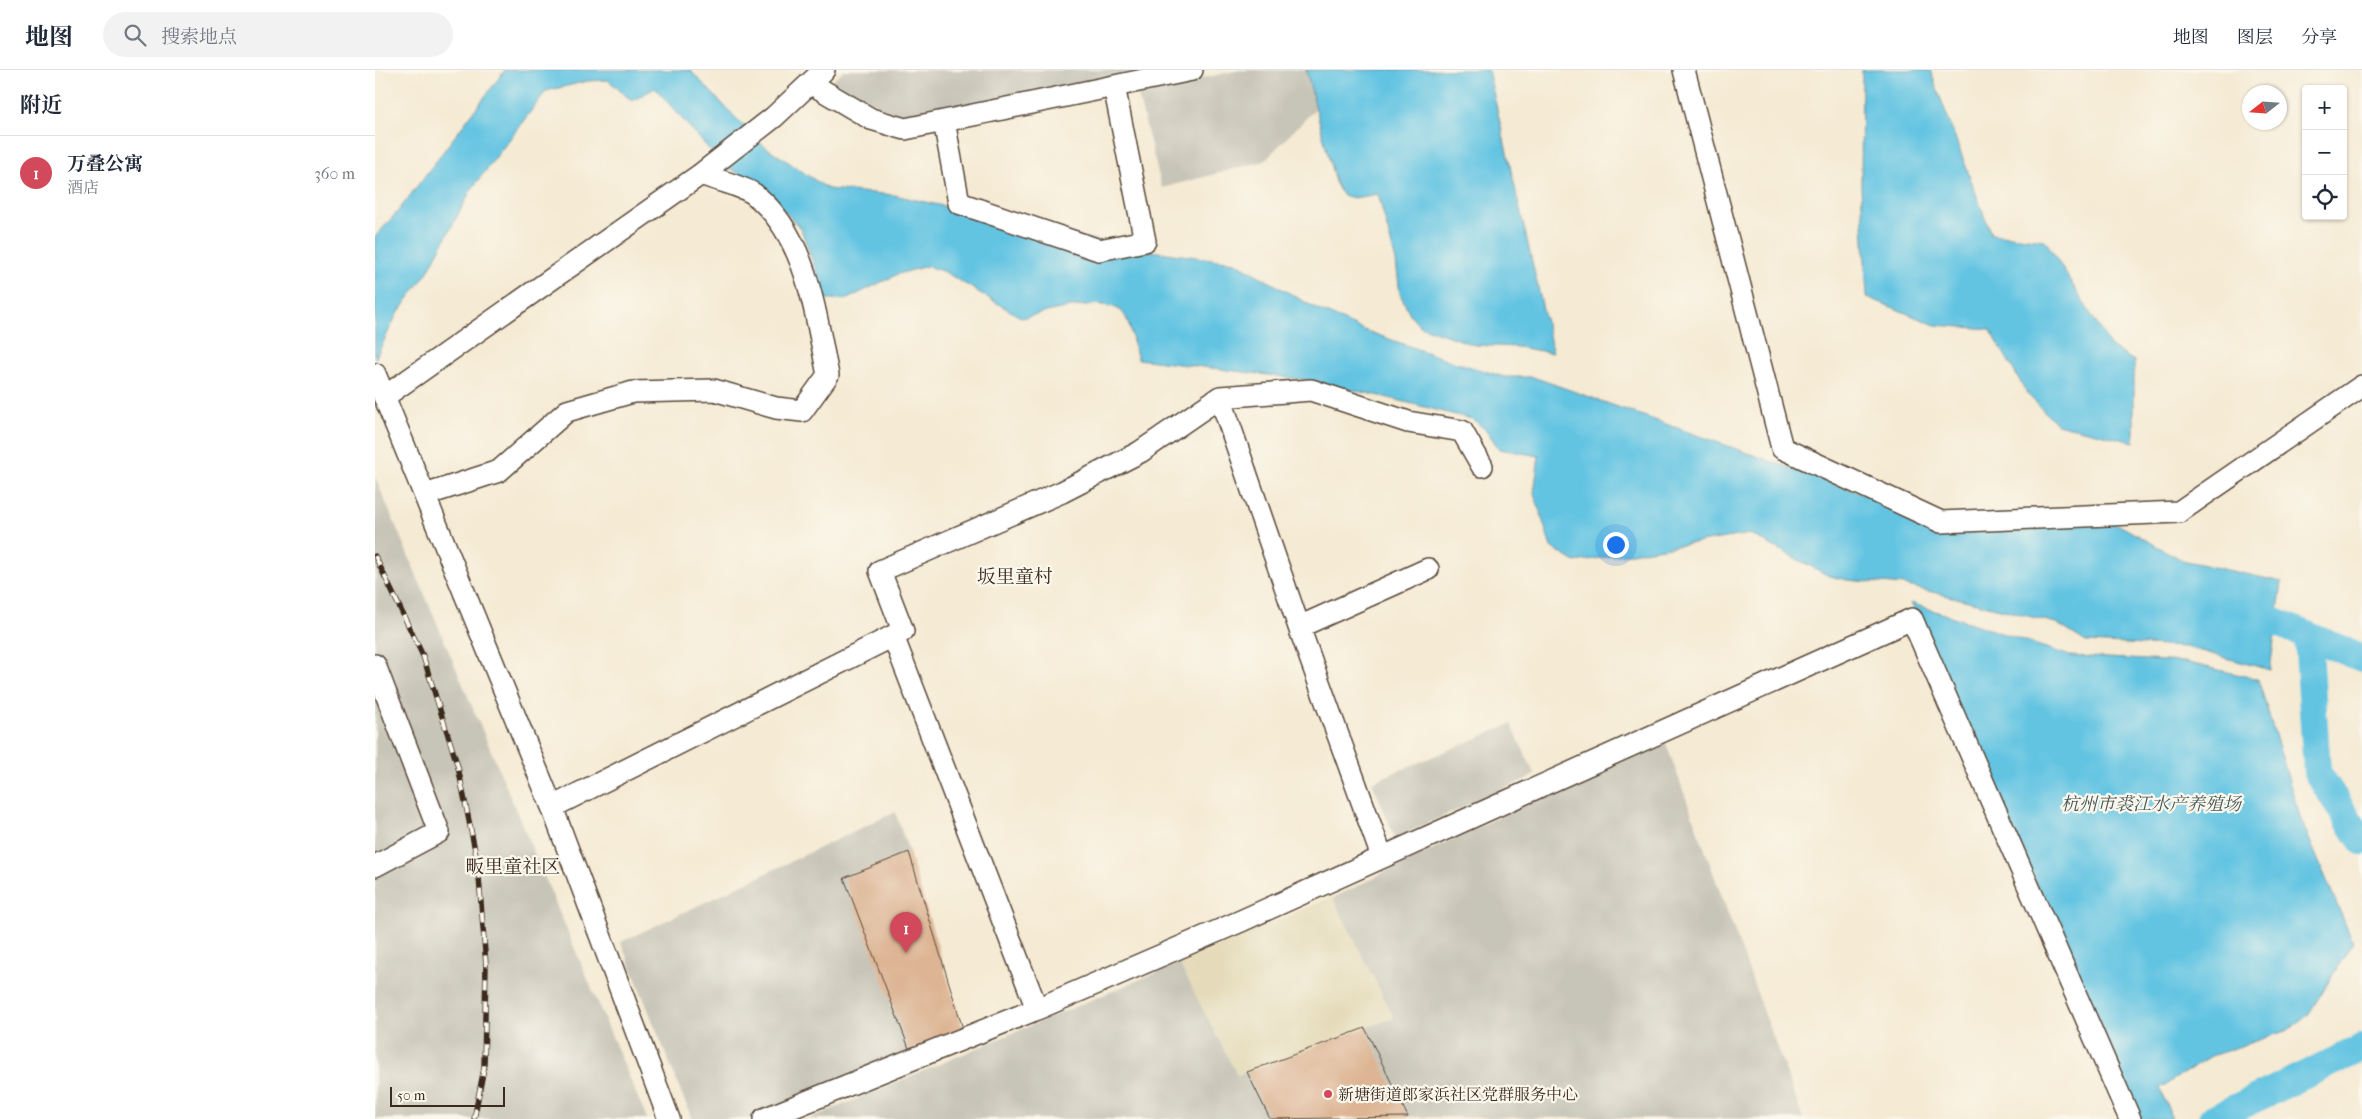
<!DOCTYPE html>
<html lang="zh">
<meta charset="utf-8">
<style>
body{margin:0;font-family:"IM FELL French Canon","Noto Serif SC",serif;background:#f2f2f3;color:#1f2937}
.controls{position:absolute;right:15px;top:15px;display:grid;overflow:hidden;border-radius:5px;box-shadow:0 1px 4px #0004}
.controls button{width:45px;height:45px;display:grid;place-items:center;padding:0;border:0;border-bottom:1px solid #e0e1e3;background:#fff;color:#1f2937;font:25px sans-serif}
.compass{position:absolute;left:1867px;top:15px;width:45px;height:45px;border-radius:50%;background:#fff;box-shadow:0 1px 4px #0004;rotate:253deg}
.scale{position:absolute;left:15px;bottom:12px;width:115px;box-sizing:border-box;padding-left:5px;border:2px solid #3b2a1e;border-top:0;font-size:14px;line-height:18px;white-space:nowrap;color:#3b2a1e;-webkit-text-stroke:4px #fbf7ec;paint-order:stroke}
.you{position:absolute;left:1240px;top:474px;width:18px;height:18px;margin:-12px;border:4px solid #fff;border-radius:50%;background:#1a73e8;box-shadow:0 0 0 8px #1a73e833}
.badge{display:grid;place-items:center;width:32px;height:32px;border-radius:50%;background:#d1495b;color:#fff;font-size:16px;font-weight:700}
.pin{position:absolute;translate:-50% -41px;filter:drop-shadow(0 1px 2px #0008)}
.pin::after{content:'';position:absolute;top:26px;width:18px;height:15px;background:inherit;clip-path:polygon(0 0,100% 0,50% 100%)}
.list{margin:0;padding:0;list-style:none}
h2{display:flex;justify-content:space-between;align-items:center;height:65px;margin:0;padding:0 20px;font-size:21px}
h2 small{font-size:16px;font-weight:400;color:#747a83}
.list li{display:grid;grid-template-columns:32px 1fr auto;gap:15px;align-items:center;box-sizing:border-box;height:75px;padding:0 20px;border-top:1px solid #e0e1e3}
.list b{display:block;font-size:19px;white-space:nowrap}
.list p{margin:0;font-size:16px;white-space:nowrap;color:#747a83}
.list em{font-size:16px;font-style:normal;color:#747a83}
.icon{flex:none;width:28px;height:28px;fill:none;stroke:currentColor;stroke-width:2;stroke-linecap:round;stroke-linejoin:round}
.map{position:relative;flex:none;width:1987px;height:1049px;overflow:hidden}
header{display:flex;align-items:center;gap:30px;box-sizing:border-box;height:70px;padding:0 25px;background:#fff;border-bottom:1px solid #e0e1e3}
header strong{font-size:24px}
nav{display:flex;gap:28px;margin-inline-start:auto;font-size:18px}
.search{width:350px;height:45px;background:#f2f2f3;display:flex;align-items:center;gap:12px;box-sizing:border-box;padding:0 18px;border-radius:28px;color:#747a83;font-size:19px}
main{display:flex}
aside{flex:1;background:#fff}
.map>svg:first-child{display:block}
</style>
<header>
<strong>地图</strong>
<div class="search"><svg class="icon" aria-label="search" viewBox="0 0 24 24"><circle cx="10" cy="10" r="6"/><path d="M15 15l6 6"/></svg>搜索地点</div>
<nav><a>地图</a><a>图层</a><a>分享</a></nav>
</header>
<main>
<aside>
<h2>附近<small></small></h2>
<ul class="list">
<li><span class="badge">1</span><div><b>万叠公寓</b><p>酒店</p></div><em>360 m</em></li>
</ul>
</aside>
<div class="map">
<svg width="1987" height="1049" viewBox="0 0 1987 1049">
<rect width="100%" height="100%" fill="#fbf7ec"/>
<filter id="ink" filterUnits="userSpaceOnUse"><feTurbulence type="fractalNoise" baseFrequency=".02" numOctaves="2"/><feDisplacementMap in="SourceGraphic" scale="10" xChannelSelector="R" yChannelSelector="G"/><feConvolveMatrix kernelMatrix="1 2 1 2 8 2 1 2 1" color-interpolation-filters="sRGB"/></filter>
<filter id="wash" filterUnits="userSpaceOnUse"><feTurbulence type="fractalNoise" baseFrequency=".0096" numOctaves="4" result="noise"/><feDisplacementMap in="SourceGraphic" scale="20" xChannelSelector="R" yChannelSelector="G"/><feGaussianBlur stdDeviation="1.12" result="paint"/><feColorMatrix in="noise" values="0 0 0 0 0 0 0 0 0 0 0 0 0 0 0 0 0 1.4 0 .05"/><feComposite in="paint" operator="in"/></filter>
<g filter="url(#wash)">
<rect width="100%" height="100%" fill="#f5ead3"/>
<!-- built -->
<path fill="#e5dbba" d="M958 828 1019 948 862 1005 804 893 952 829Z"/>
<!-- industrial -->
<path fill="#c7c5b8" d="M470 0H770L530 50 457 11Z
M865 0H931L941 38 889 91 787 118 762 22Z
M0 407 272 1049H0Z
M1136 654 1160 705 1020 768 997 712Z
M1289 668 1428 1049 1033 1047 990 958 1019 948 958 828 1022 796Z
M520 742 534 782 469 808 535 981 377 1049H317L246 872Z
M804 893 862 1005 872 1002 895 1049H434Z"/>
<!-- water -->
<path fill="#64c4e2" stroke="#507780" d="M130 0H315L385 73 453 119 519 125 760 179 860 192 944 240 989 260 1076 291 1129 307H1158L1503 429 1545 448 1699 450 1744 455 1807 490 1907 512 1895 600 1811 577 1711 572 1681 553 1529 515 1472 510 1454 506 1375 464 1200 492 1176 477 1159 423 1164 386 1124 379 1111 360 1097 349 1010 327 925 309 763 289C759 278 755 252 749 244 733 223 670 243 647 248L570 202 552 196 523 204 472 229H451L426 159 389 119 347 94 280 18 257 31 233 10 213 11 171 21 96 120 52 203 22 244 0 289V167L24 140Z
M931 0H1113L1178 283 1143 277 1099 275 1045 256 1035 244 1025 224 1021 191 1003 124 979 128 967 125 960 112Z
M1487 0H1555L1616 164 1670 170 1736 277 1759 291V372L1682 354 1653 325 1615 259 1560 255 1492 227 1486 116Z
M1536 533 1695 586 1809 592 1883 609 1926 750 1978 872 1933 945 1913 960 1836 986 1785 1018 1797 1049H1765Z"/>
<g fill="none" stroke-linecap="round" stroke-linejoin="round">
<!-- river -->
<path stroke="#64c4e2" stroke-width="28" d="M1886 546 1987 588
M1933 565 1942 702 1987 771
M1837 1049 1987 978"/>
</g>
<g id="blocks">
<!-- building -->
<path fill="#ddb594" d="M534 782 588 959 535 981 469 808Z
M990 958 1033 1047 895 1049 872 1002Z"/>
</g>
</g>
<g filter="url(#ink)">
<use href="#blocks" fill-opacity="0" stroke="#574739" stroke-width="1"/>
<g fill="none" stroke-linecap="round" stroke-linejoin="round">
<!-- minor casing -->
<g stroke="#574739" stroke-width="24">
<path id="minor" d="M1309 0 1407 378 1566 452 1804 442 1987 316
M435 13 496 49 530 59 817 0
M569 51 584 133 724 180 770 171 739 16
M0 304 177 737 294 1049
M9 327 326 104 399 47 449 0
M845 327 924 557 1007 787
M50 425 124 401 192 341 258 322 339 320 401 338 427 341 453 305C440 243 432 166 379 124 368 116 340 110 326 104
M924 557 1053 499
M518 566 662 939
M0 595 64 762 0 796
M177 737 528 561 505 501 687 422 765 382 845 327 936 320 1033 352 1087 361 1107 396
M389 1049 662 939 866 851 1537 549 1755 1049"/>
</g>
<!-- minor -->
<use href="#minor" stroke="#fff" stroke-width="21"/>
<!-- rail casing -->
<g stroke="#3b2a1e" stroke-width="5.5">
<path id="rail" d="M0 486 48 586 83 697 103 795 111 895 109 998 99 1049"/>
</g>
<!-- rail -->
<use href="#rail" stroke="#fbf7ec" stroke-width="4" stroke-dasharray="11" stroke-linecap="butt"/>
</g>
</g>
<!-- markers -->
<circle fill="#d1495b" stroke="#fbf7ec" stroke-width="2" cx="953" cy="1024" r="5"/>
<g text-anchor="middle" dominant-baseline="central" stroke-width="4.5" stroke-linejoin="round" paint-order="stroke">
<!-- poi labels -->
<g font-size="16" fill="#3b2a1e" stroke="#fbf7ec" text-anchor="start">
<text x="963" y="1024">新塘街道郎家浜社区党群服务中心</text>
</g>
<!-- water labels -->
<g font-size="18" font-style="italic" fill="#475859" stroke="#fbf7ec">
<text x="1776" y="734">杭州市裘江水产养殖场</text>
</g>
<!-- quarter labels -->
<g font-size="19" fill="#3b2a1e" stroke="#fbf7ec">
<text x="640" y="507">坂里童村</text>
<text x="138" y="797">畈里童社区</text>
</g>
</g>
</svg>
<div class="controls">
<button>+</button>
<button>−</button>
<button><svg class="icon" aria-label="locate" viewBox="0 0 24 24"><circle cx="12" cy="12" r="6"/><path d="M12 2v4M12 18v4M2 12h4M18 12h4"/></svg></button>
</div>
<svg class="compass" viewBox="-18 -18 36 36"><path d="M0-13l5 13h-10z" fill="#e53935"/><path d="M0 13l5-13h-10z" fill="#747a83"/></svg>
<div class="scale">50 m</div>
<div class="you"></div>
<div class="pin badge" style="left:531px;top:883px">1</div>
</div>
</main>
